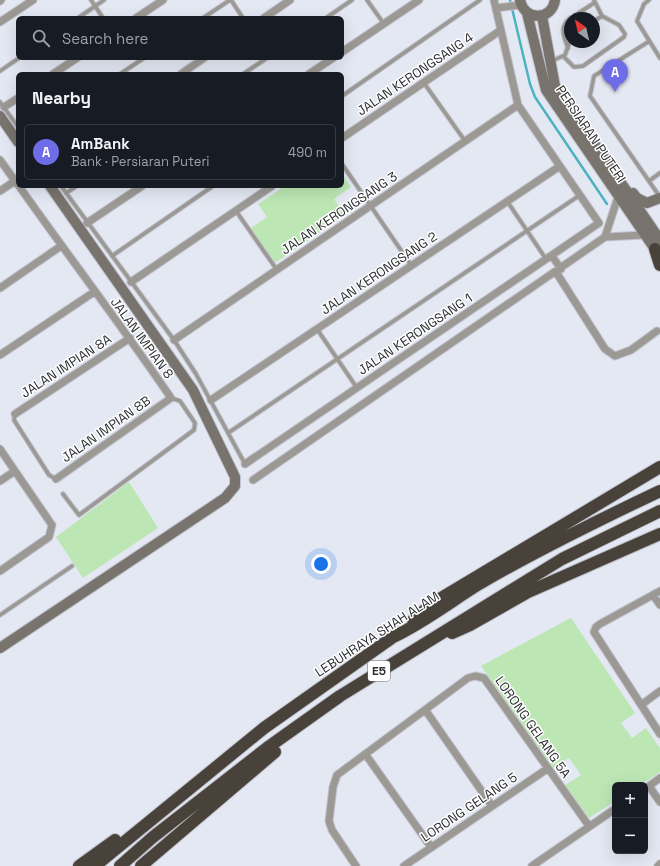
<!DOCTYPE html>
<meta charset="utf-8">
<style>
body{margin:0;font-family:"Space Grotesk",sans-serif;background:#242831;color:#f1f3f6}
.controls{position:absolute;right:12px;bottom:12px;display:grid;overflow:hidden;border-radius:6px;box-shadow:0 4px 16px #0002}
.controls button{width:36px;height:36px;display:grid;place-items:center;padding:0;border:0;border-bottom:1px solid #363941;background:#171b24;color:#f1f3f6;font:20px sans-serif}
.compass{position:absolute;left:564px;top:12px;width:36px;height:36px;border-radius:50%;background:#171b24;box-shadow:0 4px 16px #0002;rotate:326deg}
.you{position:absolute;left:321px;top:564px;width:14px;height:14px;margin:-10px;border:3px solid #fff;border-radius:50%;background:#1a73e8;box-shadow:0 0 0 6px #1a73e833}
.badge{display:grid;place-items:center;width:26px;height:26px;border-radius:50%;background:#6e6ce6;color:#fff;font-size:13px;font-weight:700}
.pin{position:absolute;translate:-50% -33px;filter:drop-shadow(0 1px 2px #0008)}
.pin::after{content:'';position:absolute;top:21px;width:14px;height:12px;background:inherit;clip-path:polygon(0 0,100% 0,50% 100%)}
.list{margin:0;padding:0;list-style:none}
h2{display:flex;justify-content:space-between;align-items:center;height:52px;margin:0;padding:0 16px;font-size:17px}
h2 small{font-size:13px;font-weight:400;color:#9ea1a6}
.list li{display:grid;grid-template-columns:26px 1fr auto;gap:12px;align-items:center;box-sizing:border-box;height:56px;margin:0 8px 8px;padding:0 8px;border:1px solid #363941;border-radius:6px}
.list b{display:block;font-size:15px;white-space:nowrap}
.list p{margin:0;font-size:13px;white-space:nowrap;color:#9ea1a6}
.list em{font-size:13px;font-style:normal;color:#9ea1a6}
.icon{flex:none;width:22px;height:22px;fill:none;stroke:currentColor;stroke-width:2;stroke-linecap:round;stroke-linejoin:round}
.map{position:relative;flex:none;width:660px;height:866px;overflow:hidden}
.search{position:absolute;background:#171b24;box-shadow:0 4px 16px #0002;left:16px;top:16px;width:328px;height:44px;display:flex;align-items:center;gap:10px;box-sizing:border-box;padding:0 14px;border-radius:6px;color:#9ea1a6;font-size:15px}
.panel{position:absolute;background:#171b24;box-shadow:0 4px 16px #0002;left:16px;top:72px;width:328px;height:116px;border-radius:6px}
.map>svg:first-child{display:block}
</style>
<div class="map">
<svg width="660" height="866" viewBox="0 0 660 866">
<rect width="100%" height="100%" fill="#e4e8f3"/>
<!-- green -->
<path fill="#bce7b4" d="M342 174 351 187 334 199 345 215 275 263 251 228 267 217 258 204 285 186H342Z
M129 482 158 528 83 578 56 537Z
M571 618 635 713 621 723 632 738 646 728 660 748V772L640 785H615V801L589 818 565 785 581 775 569 758 553 768 481 666Z"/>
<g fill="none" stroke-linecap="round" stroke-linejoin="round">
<!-- stream -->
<path stroke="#4eb3c1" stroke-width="2.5" d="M510 0 530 84 535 97 607 204"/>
<!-- lane casing -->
<g stroke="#c0c3cd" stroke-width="5.5">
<path id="lane" d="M91 0 103 18
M231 0 243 18
M367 0 384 24
M649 0 644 4 637 21 660 58
M78 18 104 0
M203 18 230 0
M326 18 352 0
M571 18 594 3
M594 21 602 16
M648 42 594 76 590 96 660 197
M568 48C564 36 559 27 570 18
M563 56 574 67 583 66 624 37 625 34 619 25 602 16 594 0
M552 61 565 55 570 41
M0 71 19 58
M120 74 144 58
M243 74 267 58
M424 83 465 141
M342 96 480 0
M0 102 18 127
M342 164 411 265
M649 181 660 173
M61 186 174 340 196 374 245 464
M66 193 77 186
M507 201 546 259
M236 211 277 270
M112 256 213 186
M317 329 357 388
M15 414 14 420 49 475 56 479
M228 433 580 195
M63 494 79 515 194 430 195 423 180 401 171 398
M0 615 72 566"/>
</g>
<!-- street casing -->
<g stroke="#c0c3cd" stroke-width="9">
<path id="street" d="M0 1 1 0
M496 8 521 5
M136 18 163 0
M264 18 290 0
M0 22 33 0
M342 52 419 0
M53 74 77 58
M181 74 204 58
M309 74 333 58
M4 107 18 98
M342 138 501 30
M0 160 18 185
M19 186C69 257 122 326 171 398L56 479
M0 191 15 181
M87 223 142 186
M605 237 618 197
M552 256 561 269
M556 272 605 349 615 356 631 350 657 331
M131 282 272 186
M0 288 61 246
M174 340 518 105
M0 355 94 292
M211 400 560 166
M15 414 130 338
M0 449 15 471 0 481
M245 464 599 223 518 105 494 0
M253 480 605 237 644 235
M0 571 49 537 52 525 15 471
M660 591 600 624 596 627 594 632 660 734
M653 595 660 605
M641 705 660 691
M426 711 492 806
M366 755 431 847
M649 786 660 802
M645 789 660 778
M356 866 332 830 329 821 333 787 337 775 468 678 475 676 484 678 589 826
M404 866 547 769
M532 866 615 809
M658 866 660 864"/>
</g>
<!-- secondary casing -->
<g stroke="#c0c3cd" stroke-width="12">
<path id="secondary" d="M520 0C524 21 552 21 555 0
M527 13 546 90 659 255
M542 16 555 86 660 240
M0 116 18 142
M633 193 637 198 647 203 660 198
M0 648 225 498 235 486V477L193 390 50 186"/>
</g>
<!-- highway casing -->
<g stroke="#c0c3cd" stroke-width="14">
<path id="highway" d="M655 249 660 265
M413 620 433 603 660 467
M452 633 470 625 528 592 660 534
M79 866 115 840
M95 866 264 728 393 637C423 623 450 602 479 584 537 550 599 520 660 491
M120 866 153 837 267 748 340 696 562 559 660 511
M141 866 275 752"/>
</g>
<!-- lane -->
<use href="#lane" stroke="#9c9995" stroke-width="3.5"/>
<!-- street -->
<use href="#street" stroke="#9c9995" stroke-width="7"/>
<!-- secondary -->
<use href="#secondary" stroke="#78736d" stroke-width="10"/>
<!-- highway -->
<use href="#highway" stroke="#48423b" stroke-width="12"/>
</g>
<g text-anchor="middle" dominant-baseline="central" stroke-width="3" stroke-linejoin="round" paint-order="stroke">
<!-- shield labels -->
<rect fill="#fff" stroke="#6d6d70" stroke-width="1" x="368" y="661" width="22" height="20" rx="3"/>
<g font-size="12" font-weight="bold" fill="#2e2f33">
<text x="379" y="671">E5</text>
</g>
<!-- street labels -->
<g font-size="13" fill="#2e2f33" stroke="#fff">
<text transform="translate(415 74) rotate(-34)">JALAN KERONGSANG 4</text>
<text transform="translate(591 134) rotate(56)">PERSIARAN PUTERI</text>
<text transform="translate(339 213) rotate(-34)">JALAN KERONGSANG 3</text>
<text transform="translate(379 273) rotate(-34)">JALAN KERONGSANG 2</text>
<text transform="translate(415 334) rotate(-34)">JALAN KERONGSANG 1</text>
<text transform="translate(142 338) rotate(54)">JALAN IMPIAN 8</text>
<text transform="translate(66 366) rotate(-33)">JALAN IMPIAN 8A</text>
<text transform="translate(106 429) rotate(-35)">JALAN IMPIAN 8B</text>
<text transform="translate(377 634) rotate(-33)">LEBUHRAYA SHAH ALAM</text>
<text transform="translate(533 727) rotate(55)">LORONG GELANG 5A</text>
<text transform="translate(469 807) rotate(-34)">LORONG GELANG 5</text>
</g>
</g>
</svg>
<div class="controls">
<button>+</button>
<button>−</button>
</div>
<svg class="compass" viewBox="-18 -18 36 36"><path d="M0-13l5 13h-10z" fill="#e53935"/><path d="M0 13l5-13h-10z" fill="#9ea1a6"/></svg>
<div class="you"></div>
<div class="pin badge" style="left:615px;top:92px">A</div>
<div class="search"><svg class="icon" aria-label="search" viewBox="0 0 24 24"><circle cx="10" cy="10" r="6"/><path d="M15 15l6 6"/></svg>Search here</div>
<section class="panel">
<h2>Nearby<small></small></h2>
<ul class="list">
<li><span class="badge">A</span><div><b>AmBank</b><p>Bank · Persiaran Puteri</p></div><em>490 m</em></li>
</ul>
</section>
</div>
